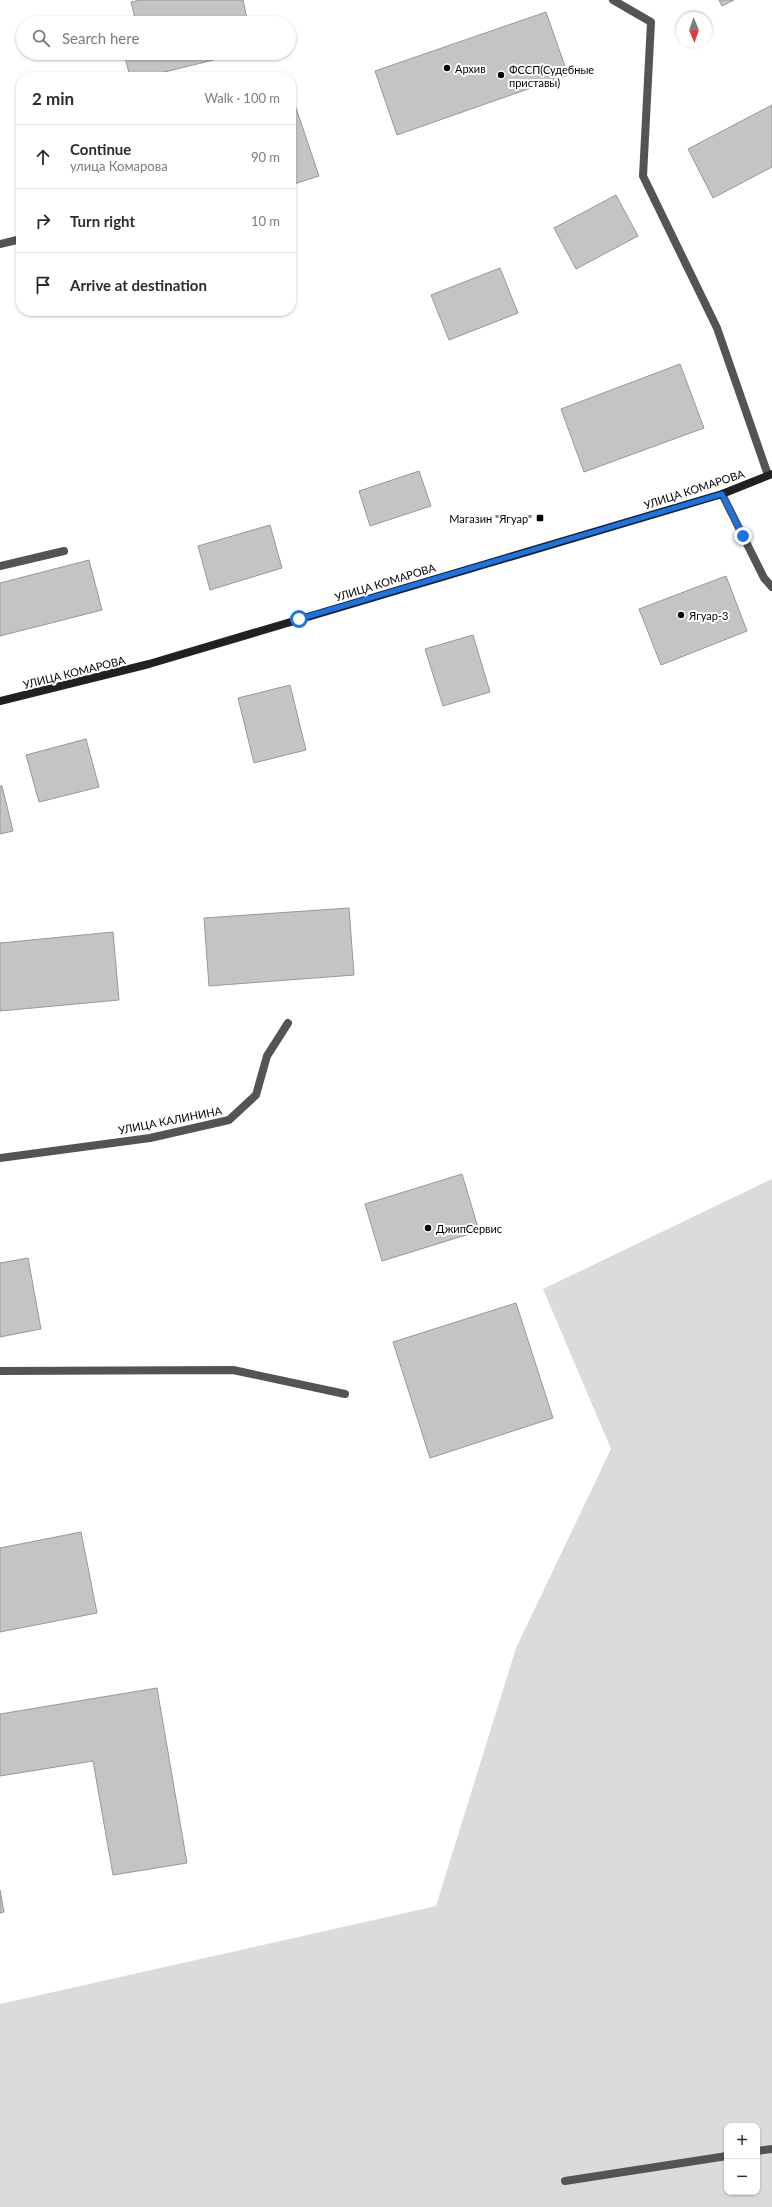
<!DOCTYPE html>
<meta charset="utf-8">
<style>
body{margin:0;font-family:Lato,sans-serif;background:#f2f2f3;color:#2b2b33}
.controls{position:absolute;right:12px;bottom:12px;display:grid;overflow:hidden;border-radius:8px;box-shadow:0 1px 3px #0004}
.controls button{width:36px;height:36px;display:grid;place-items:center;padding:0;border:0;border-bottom:1px solid #e1e1e2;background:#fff;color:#2b2b33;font:20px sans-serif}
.compass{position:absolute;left:676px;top:12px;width:36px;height:36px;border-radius:50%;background:#fff;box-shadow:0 1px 3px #0004;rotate:178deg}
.stop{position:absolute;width:12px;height:12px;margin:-9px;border:3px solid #1a73e8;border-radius:50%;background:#fff}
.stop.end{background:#1a73e8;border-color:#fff;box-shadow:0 1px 4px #0008}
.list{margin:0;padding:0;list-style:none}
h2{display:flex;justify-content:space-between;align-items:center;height:52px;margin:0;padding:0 16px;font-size:17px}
h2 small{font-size:13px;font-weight:400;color:#7c7c81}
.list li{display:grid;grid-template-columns:26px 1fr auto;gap:12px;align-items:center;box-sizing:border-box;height:64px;padding:0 16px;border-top:1px solid #e1e1e2}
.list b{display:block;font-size:15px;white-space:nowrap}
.list p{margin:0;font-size:13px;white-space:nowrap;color:#7c7c81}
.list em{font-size:13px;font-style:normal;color:#7c7c81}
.icon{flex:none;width:22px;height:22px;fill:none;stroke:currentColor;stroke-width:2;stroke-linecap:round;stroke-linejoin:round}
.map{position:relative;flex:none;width:772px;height:2207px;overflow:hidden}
.search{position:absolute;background:#fff;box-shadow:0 1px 3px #0004;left:16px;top:16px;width:280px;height:44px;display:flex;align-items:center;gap:10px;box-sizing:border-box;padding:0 14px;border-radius:22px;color:#7c7c81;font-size:15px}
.panel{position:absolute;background:#fff;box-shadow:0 1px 3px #0004;left:16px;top:72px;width:280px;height:244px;border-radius:16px}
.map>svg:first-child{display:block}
</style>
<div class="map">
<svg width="772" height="2207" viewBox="0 0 772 2207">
<rect width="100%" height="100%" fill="#fff"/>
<!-- green -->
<path fill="#dbdbdb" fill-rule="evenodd" d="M772 1179V2207H0V2004L436 1906 516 1648 611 1449 543 1289ZM727 2126H757V2192H727Z"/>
<!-- building -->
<path fill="#c4c4c4" stroke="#989898" d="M140 0H243L248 23H136L131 2Z
M719 0H734L722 6Z
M546 12 568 75 397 135 375 71Z
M124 53H242L144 77H130Z
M295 105 319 176 291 185V106Z
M772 105V167L713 198 688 149Z
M616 195 638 236 576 269 554 228Z
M500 268 518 313 449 340 431 295Z
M680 364 704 428 584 472 561 409Z
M419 471 431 506 370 526 359 491Z
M270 525 282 568 210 590 198 546Z
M89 560 102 610 0 636V583Z
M726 576 747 631 661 665 639 609Z
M473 635 490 692 443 706 425 649Z
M290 685 306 750 254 763 238 698Z
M86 739 99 787 39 802 26 755Z
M0 786H2L13 831 0 834Z
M349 908 354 975 209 986 204 918Z
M113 932 119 1000 0 1011V943Z
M462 1174 479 1231 382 1261 365 1204Z
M28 1258 41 1329 0 1337V1263Z
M516 1303 553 1418 430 1458 393 1342Z
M81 1532 97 1613 0 1632V1548Z
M157 1688 187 1863 113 1875 93 1761 0 1776V1714Z
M0 1890 4 1912 0 1913Z"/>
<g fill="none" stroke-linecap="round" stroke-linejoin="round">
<!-- lane -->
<path stroke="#545454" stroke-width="8" d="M613 0 651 22 643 176 717 328 768 475
M0 566 64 551
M0 1371 233 1370 345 1394
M757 2151 772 2149
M565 2181 727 2156"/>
<!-- street -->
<path stroke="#545454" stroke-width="8" d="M0 244 21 239
M722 494 764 578 772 587
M0 1158 150 1138 229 1120 256 1095 267 1056 288 1023"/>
<!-- secondary -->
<path stroke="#212121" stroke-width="8" d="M0 701 149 664 722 494 772 474"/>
</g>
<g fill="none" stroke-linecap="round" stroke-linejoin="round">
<!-- route -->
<path stroke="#1a73e8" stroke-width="5" d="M299 619 722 494 743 536"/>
</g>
<!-- markers -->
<g fill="#000" stroke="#fff" stroke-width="1.5">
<circle cx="447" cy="68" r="4"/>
<circle cx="501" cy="75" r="4"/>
<rect x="536" y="514" width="8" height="8" rx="2"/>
<circle cx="681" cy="615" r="4"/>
<circle cx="428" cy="1228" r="4"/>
</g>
<g text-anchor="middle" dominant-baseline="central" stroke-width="4" stroke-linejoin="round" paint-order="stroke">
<!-- poi labels -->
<g font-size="11" fill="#000" stroke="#fff" text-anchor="start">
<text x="455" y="68">Архив</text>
<text x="509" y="69">ФССП(Судебные<tspan x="509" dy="13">приставы)</tspan></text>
<text x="532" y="518" text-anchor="end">Магазин "Ягуар"</text>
<text x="689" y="615">Ягуар-3</text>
<text x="436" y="1228">ДжипСервис</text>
</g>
<!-- street labels -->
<g font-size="11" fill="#000" stroke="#fff">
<text transform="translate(694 489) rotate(-18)">УЛИЦА КОМАРОВА</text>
<text transform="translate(385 582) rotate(-17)">УЛИЦА КОМАРОВА</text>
<text transform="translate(74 672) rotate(-14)">УЛИЦА КОМАРОВА</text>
<text transform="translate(170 1120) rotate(-11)">УЛИЦА КАЛИНИНА</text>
</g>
</g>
</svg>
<div class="controls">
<button>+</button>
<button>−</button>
</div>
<svg class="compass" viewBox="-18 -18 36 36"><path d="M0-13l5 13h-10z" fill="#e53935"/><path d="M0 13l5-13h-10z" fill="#7c7c81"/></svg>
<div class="stop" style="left:299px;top:619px"></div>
<div class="stop end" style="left:743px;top:536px"></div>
<div class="search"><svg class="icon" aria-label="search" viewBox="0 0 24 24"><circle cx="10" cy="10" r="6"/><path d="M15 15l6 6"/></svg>Search here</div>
<section class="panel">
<h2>2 min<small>Walk · 100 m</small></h2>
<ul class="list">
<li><svg class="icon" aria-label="ahead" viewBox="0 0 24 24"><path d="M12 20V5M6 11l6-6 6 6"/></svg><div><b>Continue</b><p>улица Комарова</p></div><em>90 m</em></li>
<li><svg class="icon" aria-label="right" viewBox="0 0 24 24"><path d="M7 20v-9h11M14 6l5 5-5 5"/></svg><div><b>Turn right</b></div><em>10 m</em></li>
<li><svg class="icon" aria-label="arrive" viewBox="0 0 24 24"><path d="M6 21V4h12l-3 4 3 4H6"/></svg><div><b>Arrive at destination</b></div></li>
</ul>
</section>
</div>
